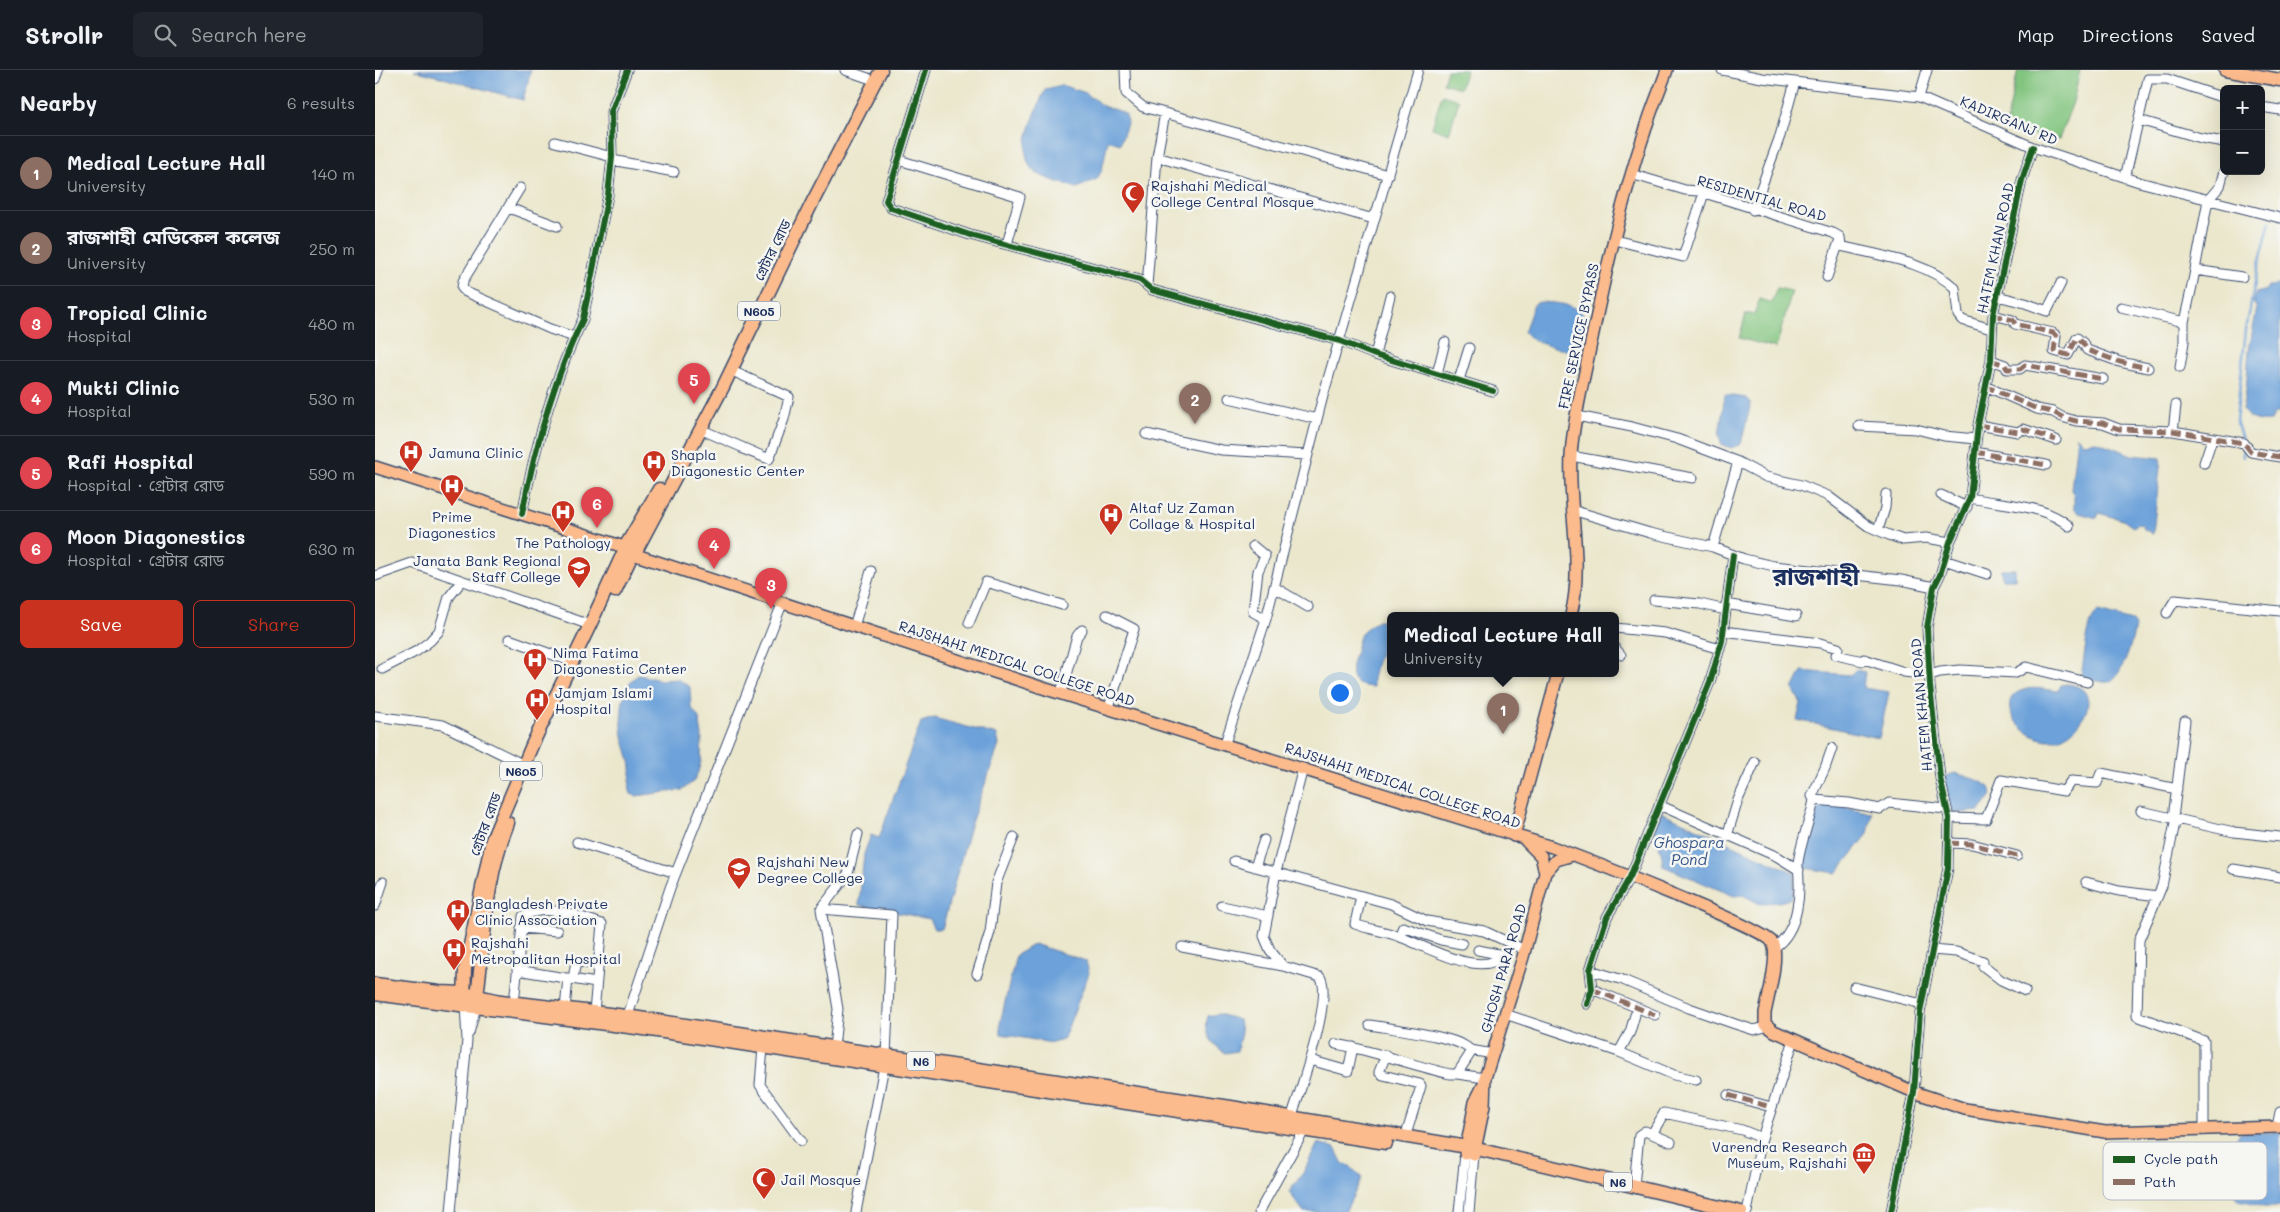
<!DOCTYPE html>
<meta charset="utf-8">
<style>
body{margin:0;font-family:Mali,"Noto Sans Bengali",sans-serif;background:#20242c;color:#f1f3f6}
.controls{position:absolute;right:15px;top:15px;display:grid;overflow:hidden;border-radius:8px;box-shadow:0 5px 20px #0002}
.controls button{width:45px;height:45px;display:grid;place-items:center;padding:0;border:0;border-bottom:1px solid #363941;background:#171b24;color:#f1f3f6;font:25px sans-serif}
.you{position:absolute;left:964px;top:622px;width:18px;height:18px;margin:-12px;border:4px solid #fff;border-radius:50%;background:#1a73e8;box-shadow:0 0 0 8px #1a73e833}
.badge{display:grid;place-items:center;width:32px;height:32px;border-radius:50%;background:#c8321e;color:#fff;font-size:16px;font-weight:700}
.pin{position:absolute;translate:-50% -41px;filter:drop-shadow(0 1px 2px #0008)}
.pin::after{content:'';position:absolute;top:26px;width:18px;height:15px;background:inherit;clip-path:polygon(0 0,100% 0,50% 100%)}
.popup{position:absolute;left:1012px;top:542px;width:232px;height:65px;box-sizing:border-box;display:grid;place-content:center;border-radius:8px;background:#171b24;filter:drop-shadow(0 1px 4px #0005);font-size:16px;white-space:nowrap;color:#9ea1a6}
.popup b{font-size:19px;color:#f1f3f6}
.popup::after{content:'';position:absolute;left:50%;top:100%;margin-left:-10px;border:10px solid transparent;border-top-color:#171b24}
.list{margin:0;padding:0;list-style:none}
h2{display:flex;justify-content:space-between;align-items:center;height:65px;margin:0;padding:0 20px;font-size:21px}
h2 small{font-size:16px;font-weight:400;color:#9ea1a6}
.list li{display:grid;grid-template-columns:32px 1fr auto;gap:15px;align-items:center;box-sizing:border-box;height:75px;padding:0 20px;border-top:1px solid #363941}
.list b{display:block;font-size:19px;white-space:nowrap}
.list p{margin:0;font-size:16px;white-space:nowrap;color:#9ea1a6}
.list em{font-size:16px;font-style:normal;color:#9ea1a6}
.actions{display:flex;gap:10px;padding:15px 20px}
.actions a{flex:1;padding:11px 0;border:1px solid #c8321e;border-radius:8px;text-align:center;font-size:18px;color:#c8321e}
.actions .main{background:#c8321e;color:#fff}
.icon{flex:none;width:28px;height:28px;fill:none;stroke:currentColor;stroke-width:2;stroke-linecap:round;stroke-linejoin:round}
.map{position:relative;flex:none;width:1905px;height:1142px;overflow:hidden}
header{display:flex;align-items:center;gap:30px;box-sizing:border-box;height:70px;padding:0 25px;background:#171b24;border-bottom:1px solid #363941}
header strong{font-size:24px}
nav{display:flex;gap:28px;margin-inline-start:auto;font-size:18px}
.search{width:350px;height:45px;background:#20242c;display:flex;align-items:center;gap:12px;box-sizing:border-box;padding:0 18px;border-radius:8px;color:#9ea1a6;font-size:19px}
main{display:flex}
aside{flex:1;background:#171b24}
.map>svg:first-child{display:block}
</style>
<header>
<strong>Strollr</strong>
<div class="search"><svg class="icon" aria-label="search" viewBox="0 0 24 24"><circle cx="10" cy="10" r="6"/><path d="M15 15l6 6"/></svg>Search here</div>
<nav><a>Map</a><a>Directions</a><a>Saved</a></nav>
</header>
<main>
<aside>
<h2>Nearby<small>6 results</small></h2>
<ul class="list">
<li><span class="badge" style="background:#8d6e63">1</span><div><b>Medical Lecture Hall</b><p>University</p></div><em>140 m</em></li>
<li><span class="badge" style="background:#8d6e63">2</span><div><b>রাজশাহী মেডিকেল কলেজ</b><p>University</p></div><em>250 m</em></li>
<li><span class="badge" style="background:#e0444e">3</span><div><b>Tropical Clinic</b><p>Hospital</p></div><em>480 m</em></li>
<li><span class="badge" style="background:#e0444e">4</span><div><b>Mukti Clinic</b><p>Hospital</p></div><em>530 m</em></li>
<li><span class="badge" style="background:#e0444e">5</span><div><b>Rafi Hospital</b><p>Hospital · গ্রেটার রোড</p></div><em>590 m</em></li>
<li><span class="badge" style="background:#e0444e">6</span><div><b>Moon Diagonestics</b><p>Hospital · গ্রেটার রোড</p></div><em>630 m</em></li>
</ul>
<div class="actions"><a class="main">Save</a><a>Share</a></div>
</aside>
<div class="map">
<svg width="1905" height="1142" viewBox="0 0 1905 1142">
<rect width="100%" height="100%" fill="#f6f6f2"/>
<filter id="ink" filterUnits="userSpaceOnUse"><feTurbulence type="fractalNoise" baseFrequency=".02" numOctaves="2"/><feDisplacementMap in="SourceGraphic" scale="10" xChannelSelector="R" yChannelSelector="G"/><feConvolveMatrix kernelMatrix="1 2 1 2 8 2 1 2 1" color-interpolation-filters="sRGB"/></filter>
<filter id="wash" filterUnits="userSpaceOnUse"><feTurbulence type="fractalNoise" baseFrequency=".0096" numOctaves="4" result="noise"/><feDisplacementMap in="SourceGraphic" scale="20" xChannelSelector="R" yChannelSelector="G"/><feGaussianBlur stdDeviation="1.12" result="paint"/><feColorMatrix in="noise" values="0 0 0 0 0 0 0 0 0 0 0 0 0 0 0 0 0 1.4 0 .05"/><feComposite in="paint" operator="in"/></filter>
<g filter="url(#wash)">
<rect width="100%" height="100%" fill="#ebe7cc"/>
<!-- green -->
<path fill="#82c57f" stroke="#4e7a6e" d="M1072 0H1091L1085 18 1068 13Z
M1643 0H1705L1698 32 1684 69H1670L1631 54Z
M1067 25 1084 30 1074 64 1057 58Z
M1402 218 1417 221 1401 278 1364 268 1371 244H1379L1385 229 1396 233Z"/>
<!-- water -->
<path fill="#6ca1d9" stroke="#44689c" d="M39 0H156L148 30Z
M686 15 711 23 714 27C721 28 722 33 728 36 736 40 742 38 751 45L752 54 745 74 733 70 727 100 722 109 702 118C690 114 674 110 663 104 637 88 660 47 667 26L671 19Z
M1905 214V343H1900L1896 351C1883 352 1876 350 1867 340L1871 321 1874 280 1882 238 1878 233 1881 223 1891 220 1893 216H1899Z
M1165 232C1179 233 1203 233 1210 248L1200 282C1184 278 1159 275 1149 262L1159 234Z
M1350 325 1372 328 1376 333 1366 374 1356 378 1346 374 1344 365Z
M1702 366 1708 373 1721 371 1757 385 1786 388 1778 464 1769 459 1767 455 1763 454 1758 457 1748 450 1724 443 1722 448 1704 443 1699 438V425L1696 420Z
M1626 499H1640V509H1627Z
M1723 542 1757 551 1760 557C1758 569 1747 609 1733 612 1725 613 1714 608 1706 606 1709 592 1712 548 1723 542Z
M1003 550H1015V554L998 604V617C972 616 974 601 981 581 982 576 984 567 987 562 991 558 998 554 1003 550Z
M1481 600 1490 602 1488 618 1514 622 1504 668 1422 650 1426 633 1418 619 1427 601 1475 605Z
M264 605 286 610 303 609 315 617 316 637 324 648 327 665 326 691 323 702 319 711 307 720 261 726 256 724C252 715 257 707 256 697 255 687 250 676 248 666 245 649 245 613 264 605Z
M1691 614C1735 617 1704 672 1673 670 1644 668 1615 627 1652 619 1662 617 1673 620 1683 621L1686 615Z
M559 648 622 665 624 675 595 756 567 859H559L554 849 484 835 489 784 496 765 504 768 546 652Z
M1580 703 1605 711 1615 717 1617 725 1605 741 1580 743C1570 735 1565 717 1571 706Z
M1447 732 1497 743 1493 764 1462 803 1429 798C1427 774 1437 754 1447 732Z
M1286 742 1420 803 1417 827C1408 834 1396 831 1385 834L1368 825 1359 826 1288 796 1287 786 1279 757Z
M659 874 711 891 714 903 688 970 677 973 626 964 625 953 641 885Z
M843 944 864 950 866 962 862 981 850 983C837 974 828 963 833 946Z
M1865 1063H1905V1137H1888L1863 1130 1856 1119 1857 1076Z
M943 1073 960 1078 968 1094 975 1096 987 1108 970 1142H929L914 1122 928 1103Z"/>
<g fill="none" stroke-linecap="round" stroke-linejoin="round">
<!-- stream -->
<path stroke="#6ca1d9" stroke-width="2.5" d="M1867 370 1861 351 1871 260 1882 202 1895 152
M1868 376V387"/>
</g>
</g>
<g filter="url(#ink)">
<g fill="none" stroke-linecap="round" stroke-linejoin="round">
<!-- minor casing -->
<g stroke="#3a4b6e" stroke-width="11">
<path id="minor" d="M470 0 493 8
M551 0 511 131 516 138 595 165 765 210 777 220 965 271 1000 285 1118 321
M750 0 751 23 768 37 1013 105
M1347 0 1387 8 1544 27 1658 77 1764 112 1905 148
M0 9 3 0
M1544 27 1552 0
M1886 37 1905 40
M1764 50 1826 68 1849 72
M180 72 237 87
M782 87 995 148 1000 144
M237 90 299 102
M524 90 645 127 632 174
M1256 104 1310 120 1323 121 1458 163 1465 167 1466 176C1504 186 1551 191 1580 218L1583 245 1587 250 1616 259
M1750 108 1773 9H1792L1849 28
M145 118 88 211 87 218 91 222 175 259 199 267
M134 138 182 156
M1378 140 1405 66 1420 12
M1240 170 1308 187 1329 123
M1820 200 1867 207
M1452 207 1465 169
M772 216 782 87 790 43
M1622 226 1650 233 1672 241 1686 213
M1746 237 1809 252
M1618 245 1638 250 1640 254 1678 263 1681 266 1679 281 1693 285 1702 268 1708 273 1712 280 1745 292 1773 298
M1000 285 1015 226
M1616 290 1630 295 1632 299H1645L1650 295 1728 309
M1805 297 1809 272V252L1817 216 1833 130 1845 116 1849 101
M355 300 414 327 409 349 394 389
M1062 304 1070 272
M1084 310 1094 278
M1610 316 1662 339 1678 342 1687 347 1701 351 1728 353 1744 359 1798 361 1869 373 1876 382 1905 387
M854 328 942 349
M1202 346 1257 357 1302 369 1363 392 1391 407 1426 415 1453 426 1493 456 1514 465 1528 470 1551 468 1575 472
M1603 355 1643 362 1648 359 1681 370
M1484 356 1541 359 1569 366 1601 369
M325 359 394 389 368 379
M1798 361 1801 335
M771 364 846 380 932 385
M1600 382 1671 395
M1196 386 1318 408
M1829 393 1837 369
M1566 425 1592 437
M1595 428C1627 435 1669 434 1694 456
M1197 440 1275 463 1338 477 1369 489 1399 496 1526 510 1559 517
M147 444C160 377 178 310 208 249L233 125 237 87 236 42 252 0
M1503 460 1510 438 1511 424
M878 476 890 486 883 501 878 542 891 549
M1338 477 1363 392
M1569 490 1612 504
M0 506 37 493 215 555
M899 517 933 537
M1279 530 1325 534 1351 540
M1351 534 1421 546
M1792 543 1800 530 1905 541
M732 545 759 559 735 634
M480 553 496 501
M594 553 611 512 687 535
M1240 558 1290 563 1345 579
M1348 561 1445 573 1463 578 1461 585 1488 591 1489 589 1529 602 1555 605 1565 602 1585 600 1641 603 1651 597 1712 612
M134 569 198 592
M1240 578 1246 585
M7 599 42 581 55 571 64 561 74 527 86 512
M687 619 702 566 707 560
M0 646 68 655 149 695
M851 670 891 549 948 326 1043 0
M1439 730 1474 733 1505 739 1514 733 1571 739
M1284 735 1403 787 1424 800
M1766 741 1859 762 1905 767
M1574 748 1611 749 1626 710 1689 721 1696 711 1722 713 1726 703 1802 719
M1798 748 1810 651
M1801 748 1787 816 1764 870 1762 946 1829 971V1060
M1352 766 1363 730 1380 692
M202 772 301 803
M1574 773 1597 774 1642 786
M859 791 1016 834 1052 851 1109 861 1150 880
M880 797 889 770
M1858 799 1905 807
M1711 812 1744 821 1783 826
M986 826 980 854C995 860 1011 861 1025 867 1049 875 1107 910 1128 885L1103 880
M0 836 8 812
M847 836 893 846
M446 839 517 845 511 986 481 1142
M146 858 182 861
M1024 866 1028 857 1066 870 1087 874
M807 877 908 896 945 907C959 926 924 1024 916 1048
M1400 877C1424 860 1426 823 1423 796 1422 786 1434 751 1437 739L1439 730 1437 726 1450 698 1457 678
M1557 880 1581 882 1608 891V896L1626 910 1650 921
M908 896 895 880 889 866 901 802 928 698
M142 900 221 913
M1215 900 1248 910 1314 938 1360 954 1379 960 1394 956
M602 904 615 862 621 813 639 767
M198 909 201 891 223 896
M1479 917 1547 934
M1217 919 1280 945
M139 933 148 846C172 833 203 846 227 854L219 942
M1212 934 1217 919 1215 900 1232 847 1255 807 1335 612 1347 571 1358 485
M190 939 193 908
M1130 944 1244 982 1299 1005 1321 1010
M251 951 295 818 407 534
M94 963 101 937
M961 974C1000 981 1036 995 1075 1004H1082L1095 984V980C1083 966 1017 959 995 955
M388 977 385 1015 426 1071
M459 978 463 939 446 839 473 804 483 764
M1095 980 1118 984
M1244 982 1255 962 1260 945
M1011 985 1004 1002 1008 1005 1045 1014 1046 1016 1030 1068
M935 990 973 1001 978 977
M1082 1004 1110 1008
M1353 1025 1396 1037
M1902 1057 1905 1042
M1277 1064 1289 1043 1367 1060 1387 1068
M1259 1116 1264 1065 1270 1061 1296 1072
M76 1142 92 970 90 935
M884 1142 931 1057
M1084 1142 1090 1084
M1094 1142 1099 1085
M1372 1142 1387 1068 1419 970
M1516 1142 1539 1022 1545 943 1573 798 1574 748 1565 708 1555 616 1552 558 1559 517 1565 505 1575 472 1595 428 1603 355 1616 290 1618 245 1647 110 1658 77"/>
</g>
<!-- major casing -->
<g stroke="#3a4b6e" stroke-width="14">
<path id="major" d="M0 397 249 477
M258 484 671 619 1177 777C1205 787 1389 858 1397 872 1405 885 1393 927 1390 943V954L1399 961 1539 1022 1590 1039 1730 1062 1905 1057
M1196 545C1209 493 1193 440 1196 386 1198 350 1208 314 1215 278 1230 205 1246 131 1270 61 1276 40 1285 20 1292 0
M1139 766 1183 603
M1170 803 1181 790 1198 785
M1090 1084 1100 1032 1108 1016
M1099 1085 1109 1036 1110 1008 1148 887 1170 803 1166 786 1151 771"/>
</g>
<!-- highway casing -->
<g stroke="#3a4b6e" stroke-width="15">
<path id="highway" d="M1850 0 1905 10
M251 475 284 419
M260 480 259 476 254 474 250 476 249 481 254 486 260 483 348 317 436 135 506 0
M240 521 257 485
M0 914 64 922 89 923 126 931 251 946 856 1037 1098 1078 1366 1142
M0 924 269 959 1011 1073
M89 931 90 899 117 770 158 673 215 555 249 481
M101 934C110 871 109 813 133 753"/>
</g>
<!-- minor -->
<use href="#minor" stroke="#fff" stroke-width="9"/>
<!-- major -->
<use href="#major" stroke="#fbbb8d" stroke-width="11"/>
<!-- highway -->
<use href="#highway" stroke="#fbbb8d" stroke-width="12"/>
<!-- quiet -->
<path stroke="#8d6e63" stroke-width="5" stroke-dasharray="10 5" stroke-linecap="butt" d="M1618 245 1638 250 1640 254 1678 263 1681 266 1679 281 1693 285 1702 268 1708 273 1712 280 1745 292 1773 298
M1616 290 1630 295 1632 299H1645L1650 295 1728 309
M1610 316 1662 339 1678 342 1687 347 1701 351 1728 353 1744 359 1798 361 1869 373 1876 382 1905 387
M1603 355 1643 362 1648 359 1681 370
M1600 382 1671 395
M1574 773 1597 774 1642 786
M1217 919 1280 945
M1353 1025 1396 1037"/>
<!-- cycleway casing -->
<g stroke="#f6f6f2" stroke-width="9">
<path id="cycleway" d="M551 0 511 131 516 138 595 165 765 210 777 220 965 271 1000 285 1118 321
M147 444C160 377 178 310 208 249L233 125 237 87 236 42 252 0
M1212 934 1217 919 1215 900 1232 847 1255 807 1335 612 1347 571 1358 485
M1516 1142 1539 1022 1545 943 1573 798 1574 748 1565 708 1555 616 1552 558 1559 517 1565 505 1575 472 1595 428 1603 355 1616 290 1618 245 1647 110 1658 77"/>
</g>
<!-- cycleway -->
<use href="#cycleway" stroke="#1b5e20" stroke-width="6"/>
</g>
</g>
<!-- icons -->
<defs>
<g id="mosque-pin" transform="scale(1.25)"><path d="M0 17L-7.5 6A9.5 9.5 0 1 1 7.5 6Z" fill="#c8321e" stroke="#f6f6f2"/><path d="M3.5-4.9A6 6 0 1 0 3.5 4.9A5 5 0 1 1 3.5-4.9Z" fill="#fff"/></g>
<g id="hospital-pin" transform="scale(1.25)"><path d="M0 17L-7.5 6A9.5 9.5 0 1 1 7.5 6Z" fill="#c8321e" stroke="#f6f6f2"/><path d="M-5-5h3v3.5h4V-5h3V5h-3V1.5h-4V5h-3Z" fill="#fff"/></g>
<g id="university-pin" transform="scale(1.25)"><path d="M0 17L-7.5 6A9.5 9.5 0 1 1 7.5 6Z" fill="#c8321e" stroke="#f6f6f2"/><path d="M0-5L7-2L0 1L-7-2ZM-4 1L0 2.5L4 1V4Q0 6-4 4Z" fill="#fff"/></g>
<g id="museum-pin" transform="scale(1.25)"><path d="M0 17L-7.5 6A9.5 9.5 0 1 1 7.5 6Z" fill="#c8321e" stroke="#f6f6f2"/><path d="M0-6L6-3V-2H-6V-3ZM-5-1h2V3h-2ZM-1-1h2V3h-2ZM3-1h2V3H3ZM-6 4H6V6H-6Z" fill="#fff"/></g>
</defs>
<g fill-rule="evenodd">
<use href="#mosque-pin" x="758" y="123"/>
<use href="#hospital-pin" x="36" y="382"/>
<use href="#hospital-pin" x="279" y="392"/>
<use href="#hospital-pin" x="77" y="416"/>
<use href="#hospital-pin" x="188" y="442"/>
<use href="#hospital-pin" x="736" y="445"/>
<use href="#university-pin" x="204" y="498"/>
<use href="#hospital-pin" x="160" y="590"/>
<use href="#hospital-pin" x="162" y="630"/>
<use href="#university-pin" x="364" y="799"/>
<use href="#hospital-pin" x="83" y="841"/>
<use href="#hospital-pin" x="79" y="880"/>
<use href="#museum-pin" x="1489" y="1084"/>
<use href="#mosque-pin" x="389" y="1109"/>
</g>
<g text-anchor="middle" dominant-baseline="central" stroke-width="5" stroke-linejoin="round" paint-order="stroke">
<!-- shield labels -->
<g fill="#f6f6f2" stroke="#5d6b8a" stroke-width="1">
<rect x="363" y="231.5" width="42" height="19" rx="4"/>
<rect x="125" y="691.5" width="42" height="19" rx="4"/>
<rect x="532" y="981.5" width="28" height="19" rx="4"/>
<rect x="1229" y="1102.5" width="28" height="19" rx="4"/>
</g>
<g font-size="12" font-weight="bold" fill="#1b2f5e">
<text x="384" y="241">N605</text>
<text x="146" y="701">N605</text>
<text x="546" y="991">N6</text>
<text x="1243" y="1112">N6</text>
</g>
<!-- street labels -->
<g font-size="14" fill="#1b2f5e" stroke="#f6f6f2">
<text transform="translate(1634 50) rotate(23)">KADIRGANJ RD</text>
<text transform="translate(1387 128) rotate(16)">RESIDENTIAL ROAD</text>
<text transform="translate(1620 178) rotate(-78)">HATEM KHAN ROAD</text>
<text transform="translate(397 180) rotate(-64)">গ্রেটার রোড</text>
<text transform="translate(1203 266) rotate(-78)">FIRE SERVICE BYPASS</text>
<text transform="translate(642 593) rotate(18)">RAJSHAHI MEDICAL COLLEGE ROAD</text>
<text transform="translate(1546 635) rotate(-95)">HATEM KHAN ROAD</text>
<text transform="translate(1028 715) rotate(18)">RAJSHAHI MEDICAL COLLEGE ROAD</text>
<text transform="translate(110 754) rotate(-70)">গ্রেটার রোড</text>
<text transform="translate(1128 898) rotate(-74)">GHOSH PARA ROAD</text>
</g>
<!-- poi labels -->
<g font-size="14" fill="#1b2f5e" stroke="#f6f6f2" text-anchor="start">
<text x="776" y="115">Rajshahi Medical<tspan x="776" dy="16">College Central Mosque</tspan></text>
<text x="54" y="382">Jamuna Clinic</text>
<text x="296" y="384">Shapla<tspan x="296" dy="16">Diagonestic Center</tspan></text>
<text x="754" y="437">Altaf Uz Zaman<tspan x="754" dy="16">Collage &amp; Hospital</tspan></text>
<text x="77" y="446" text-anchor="middle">Prime<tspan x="77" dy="16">Diagonestics</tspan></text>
<text x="188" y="472" text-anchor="middle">The Pathology</text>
<text x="186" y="490" text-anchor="end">Janata Bank Regional<tspan x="186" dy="16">Staff College</tspan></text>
<text x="178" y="582">Nima Fatima<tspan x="178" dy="16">Diagonestic Center</tspan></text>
<text x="180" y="622">Jamjam Islami<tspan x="180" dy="16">Hospital</tspan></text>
<text x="382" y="791">Rajshahi New<tspan x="382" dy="16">Degree College</tspan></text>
<text x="100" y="833">Bangladesh Private<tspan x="100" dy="16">Clinic Association</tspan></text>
<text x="96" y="872">Rajshahi<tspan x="96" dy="16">Metropalitan Hospital</tspan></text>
<text x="1472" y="1076" text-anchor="end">Varendra Research<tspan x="1472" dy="16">Museum, Rajshahi</tspan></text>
<text x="406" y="1109">Jail Mosque</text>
</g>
<!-- water labels -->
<g font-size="15" font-style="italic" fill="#375789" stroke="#f6f6f2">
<text x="1314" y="772">Ghospara<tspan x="1314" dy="17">Pond</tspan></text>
</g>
<!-- town labels -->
<g font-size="24" font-weight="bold" fill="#1b2f5e" stroke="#f6f6f2">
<text x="1441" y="505">রাজশাহী</text>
</g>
</g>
<!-- legend -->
<rect x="1728" y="1072" width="164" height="58" rx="8" fill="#f6f6f2" stroke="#b4bac6" stroke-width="1"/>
<rect x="1738" y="1086" width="22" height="7" fill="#1b5e20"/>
<rect x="1738" y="1109" width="22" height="6" fill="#8d6e63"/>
<g font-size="14" fill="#1b2f5e">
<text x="1769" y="1094">Cycle path</text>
<text x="1769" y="1117">Path</text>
</g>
</svg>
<div class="controls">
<button>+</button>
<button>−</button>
</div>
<div class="you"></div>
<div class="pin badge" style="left:1128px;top:664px;background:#8d6e63">1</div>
<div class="popup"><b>Medical Lecture Hall</b>University</div>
<div class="pin badge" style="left:820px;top:354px;background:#8d6e63">2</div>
<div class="pin badge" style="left:396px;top:539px;background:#e0444e">3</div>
<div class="pin badge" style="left:339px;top:499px;background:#e0444e">4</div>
<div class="pin badge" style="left:319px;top:334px;background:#e0444e">5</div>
<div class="pin badge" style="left:222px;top:458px;background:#e0444e">6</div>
</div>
</main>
